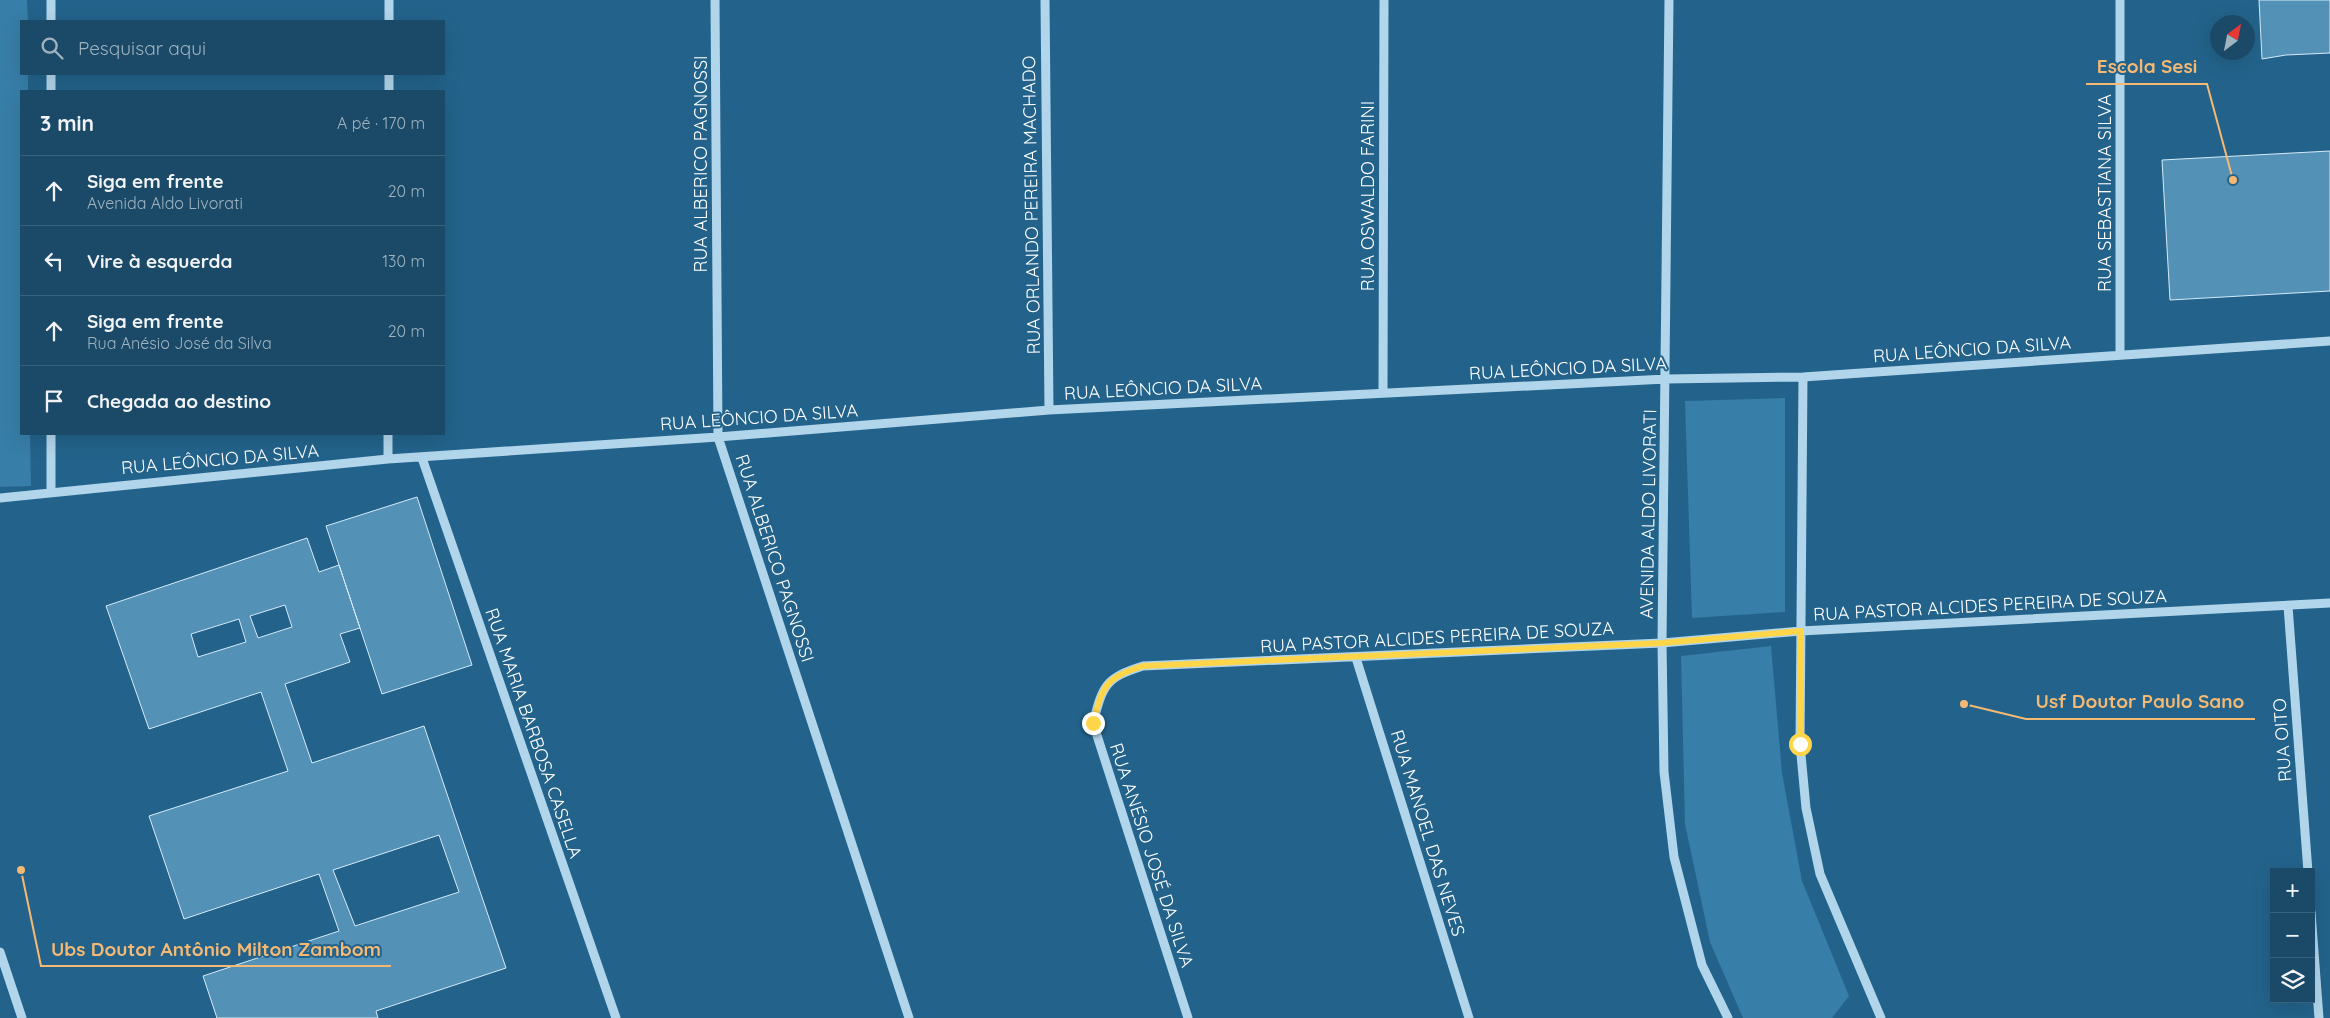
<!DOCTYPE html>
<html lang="pt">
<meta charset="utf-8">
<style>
body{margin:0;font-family:Quicksand,sans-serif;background:#23516e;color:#f1f3f6}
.controls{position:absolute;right:15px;bottom:15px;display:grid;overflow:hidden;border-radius:0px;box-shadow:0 5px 20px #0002}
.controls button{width:45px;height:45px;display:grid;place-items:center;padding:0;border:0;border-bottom:1px solid #38627c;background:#1a4a68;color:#f1f3f6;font:25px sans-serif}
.compass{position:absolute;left:2210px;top:15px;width:45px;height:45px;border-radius:50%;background:#1a4a68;box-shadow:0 5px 20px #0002;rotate:32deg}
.stop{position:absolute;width:15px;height:15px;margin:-11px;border:4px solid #ffd54a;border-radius:50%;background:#fff}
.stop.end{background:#ffd54a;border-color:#fff;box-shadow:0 1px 5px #0008}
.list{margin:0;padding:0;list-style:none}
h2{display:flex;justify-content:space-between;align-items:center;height:65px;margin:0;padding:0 20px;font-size:21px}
h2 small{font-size:16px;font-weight:400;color:#9fb3c0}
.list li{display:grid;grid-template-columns:32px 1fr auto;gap:15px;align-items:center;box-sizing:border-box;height:70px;padding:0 20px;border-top:1px solid #38627c}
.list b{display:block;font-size:19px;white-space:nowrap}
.list p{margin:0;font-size:16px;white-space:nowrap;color:#9fb3c0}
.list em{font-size:16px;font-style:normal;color:#9fb3c0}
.icon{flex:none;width:28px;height:28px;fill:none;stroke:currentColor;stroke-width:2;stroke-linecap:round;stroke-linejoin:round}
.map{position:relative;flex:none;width:2330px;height:1018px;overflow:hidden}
.search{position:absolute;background:#1a4a68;box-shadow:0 5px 20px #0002;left:20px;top:20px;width:425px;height:55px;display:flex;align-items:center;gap:12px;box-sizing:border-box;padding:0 18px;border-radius:0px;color:#9fb3c0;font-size:19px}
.panel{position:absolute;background:#1a4a68;box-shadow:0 5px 20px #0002;left:20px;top:90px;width:425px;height:345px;border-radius:0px}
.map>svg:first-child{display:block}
</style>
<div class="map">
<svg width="2330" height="1018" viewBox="0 0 2330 1018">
<rect width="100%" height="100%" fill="#23638b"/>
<!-- green -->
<path fill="#377ea8" d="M0 0H27L28 21H21V74H28V91H21V434H30L31 486 0 487Z
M1785 398V612L1692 618 1685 401Z
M1771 646 1782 773 1802 881 1849 996 1832 1018H1743L1710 942 1685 824 1681 656Z"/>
<!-- building -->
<path fill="#5491b6" stroke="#d5ebf8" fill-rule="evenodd" d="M2259 0H2330V53L2286 55 2262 59Z
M2330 151V291L2170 300 2162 160Z
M417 497 472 665 382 694 326 526Z
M307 538 319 572 339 565 360 628 340 634 350 662 285 684 312 763 424 726 506 968 376 1011 378 1018H217L203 976 339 931 319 874 184 919 149 816 288 771 261 692 149 729 106 606ZM285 605 292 627 258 638 250 616ZM239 619 246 642 198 657 191 634ZM439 835 459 892 355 926 333 870Z"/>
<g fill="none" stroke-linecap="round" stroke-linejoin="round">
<!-- minor -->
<path stroke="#b1d5ea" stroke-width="9" d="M51 0V21
M715 0 718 437 909 1018
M1045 0 1049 410
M1669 0 1662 643 1664 772 1674 857 1702 965 1728 1018
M2120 0V355
M389 21V0
M51 74V91
M389 91V74
M1803 377 1800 744 1806 808 1820 874 1881 1018
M1383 393 1384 0
M51 434V491
M422 458 616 1018
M388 459V434
M0 498 388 459 718 437 1049 410 1666 379 1803 377 2330 341
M2288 606 2308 872
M1356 658 1469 1018
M2311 912 2319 1018
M0 952 22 1018
M1188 1018 1093 723C1103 685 1105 678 1143 666L1662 643 1801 631 2330 603"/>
</g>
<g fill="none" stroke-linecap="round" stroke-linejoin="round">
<!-- route -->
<path stroke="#ffd54a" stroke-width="6" d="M1093 723C1103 685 1105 678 1143 666L1662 643 1801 631 1800 744"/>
</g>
<g text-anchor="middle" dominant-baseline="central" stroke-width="4" stroke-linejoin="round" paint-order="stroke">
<!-- street labels -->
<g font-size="18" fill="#fff" stroke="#23638b">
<text transform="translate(700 164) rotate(-90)">RUA ALBERICO PAGNOSSI</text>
<text transform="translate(2104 193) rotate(-90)">RUA SEBASTIANA SILVA</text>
<text transform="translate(1367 196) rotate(-90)">RUA OSWALDO FARINI</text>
<text transform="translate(1031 205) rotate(-91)">RUA ORLANDO PEREIRA MACHADO</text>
<text transform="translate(1972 349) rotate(-4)">RUA LEÔNCIO DA SILVA</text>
<text transform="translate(1568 368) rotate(-3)">RUA LEÔNCIO DA SILVA</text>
<text transform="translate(1163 388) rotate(-3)">RUA LEÔNCIO DA SILVA</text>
<text transform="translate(759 417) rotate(-4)">RUA LEÔNCIO DA SILVA</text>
<text transform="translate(220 459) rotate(-5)">RUA LEÔNCIO DA SILVA</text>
<text transform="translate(1648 514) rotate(-89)">AVENIDA ALDO LIVORATI</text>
<text transform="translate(775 558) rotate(72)">RUA ALBERICO PAGNOSSI</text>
<text transform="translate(1990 605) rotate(-3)">RUA PASTOR ALCIDES PEREIRA DE SOUZA</text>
<text transform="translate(1437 637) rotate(-3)">RUA PASTOR ALCIDES PEREIRA DE SOUZA</text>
<text transform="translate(534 733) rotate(71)">RUA MARIA BARBOSA CASELLA</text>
<text transform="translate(2282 740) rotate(-94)">RUA OITO</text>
<text transform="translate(1428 833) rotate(73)">RUA MANOEL DAS NEVES</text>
<text transform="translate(1152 855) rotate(72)">RUA ANÉSIO JOSÉ DA SILVA</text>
</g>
</g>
<!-- callouts -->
<path fill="none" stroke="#f6b973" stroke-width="2" d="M2233 180L2207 84H2086M1964 704L2026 719H2255M21 870L41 966H391"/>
<g fill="#f6b973" stroke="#23638b" stroke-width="2">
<circle cx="2233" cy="180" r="5"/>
<circle cx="1964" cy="704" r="5"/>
<circle cx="21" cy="870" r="5"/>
</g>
<g font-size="19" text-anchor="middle" font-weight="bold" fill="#f6b973" stroke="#23638b" stroke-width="4" stroke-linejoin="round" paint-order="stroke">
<text x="2147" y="73">Escola Sesi</text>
<text x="2140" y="708">Usf Doutor Paulo Sano</text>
<text x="216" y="956">Ubs Doutor Antônio Milton Zambom</text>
</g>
</svg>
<div class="controls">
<button>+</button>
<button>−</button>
<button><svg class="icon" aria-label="layers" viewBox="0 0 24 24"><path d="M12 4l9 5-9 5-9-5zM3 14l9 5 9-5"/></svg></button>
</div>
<svg class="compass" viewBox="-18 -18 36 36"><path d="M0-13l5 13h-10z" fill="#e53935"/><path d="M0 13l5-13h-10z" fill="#9fb3c0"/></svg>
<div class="stop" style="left:1800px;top:744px"></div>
<div class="stop end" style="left:1093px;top:723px"></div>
<div class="search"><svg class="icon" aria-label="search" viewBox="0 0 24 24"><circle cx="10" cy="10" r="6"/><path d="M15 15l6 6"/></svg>Pesquisar aqui</div>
<section class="panel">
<h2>3 min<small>A pé · 170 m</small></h2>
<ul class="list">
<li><svg class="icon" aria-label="ahead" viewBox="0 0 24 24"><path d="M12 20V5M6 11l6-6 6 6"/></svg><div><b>Siga em frente</b><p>Avenida Aldo Livorati</p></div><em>20 m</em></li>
<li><svg class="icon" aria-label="left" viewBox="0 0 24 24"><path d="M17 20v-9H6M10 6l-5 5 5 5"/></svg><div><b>Vire à esquerda</b></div><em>130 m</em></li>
<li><svg class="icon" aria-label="ahead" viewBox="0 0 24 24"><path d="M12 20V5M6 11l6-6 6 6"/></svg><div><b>Siga em frente</b><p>Rua Anésio José da Silva</p></div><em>20 m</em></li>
<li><svg class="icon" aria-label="arrive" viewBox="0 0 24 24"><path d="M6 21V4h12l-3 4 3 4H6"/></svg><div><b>Chegada ao destino</b></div></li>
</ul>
</section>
</div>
